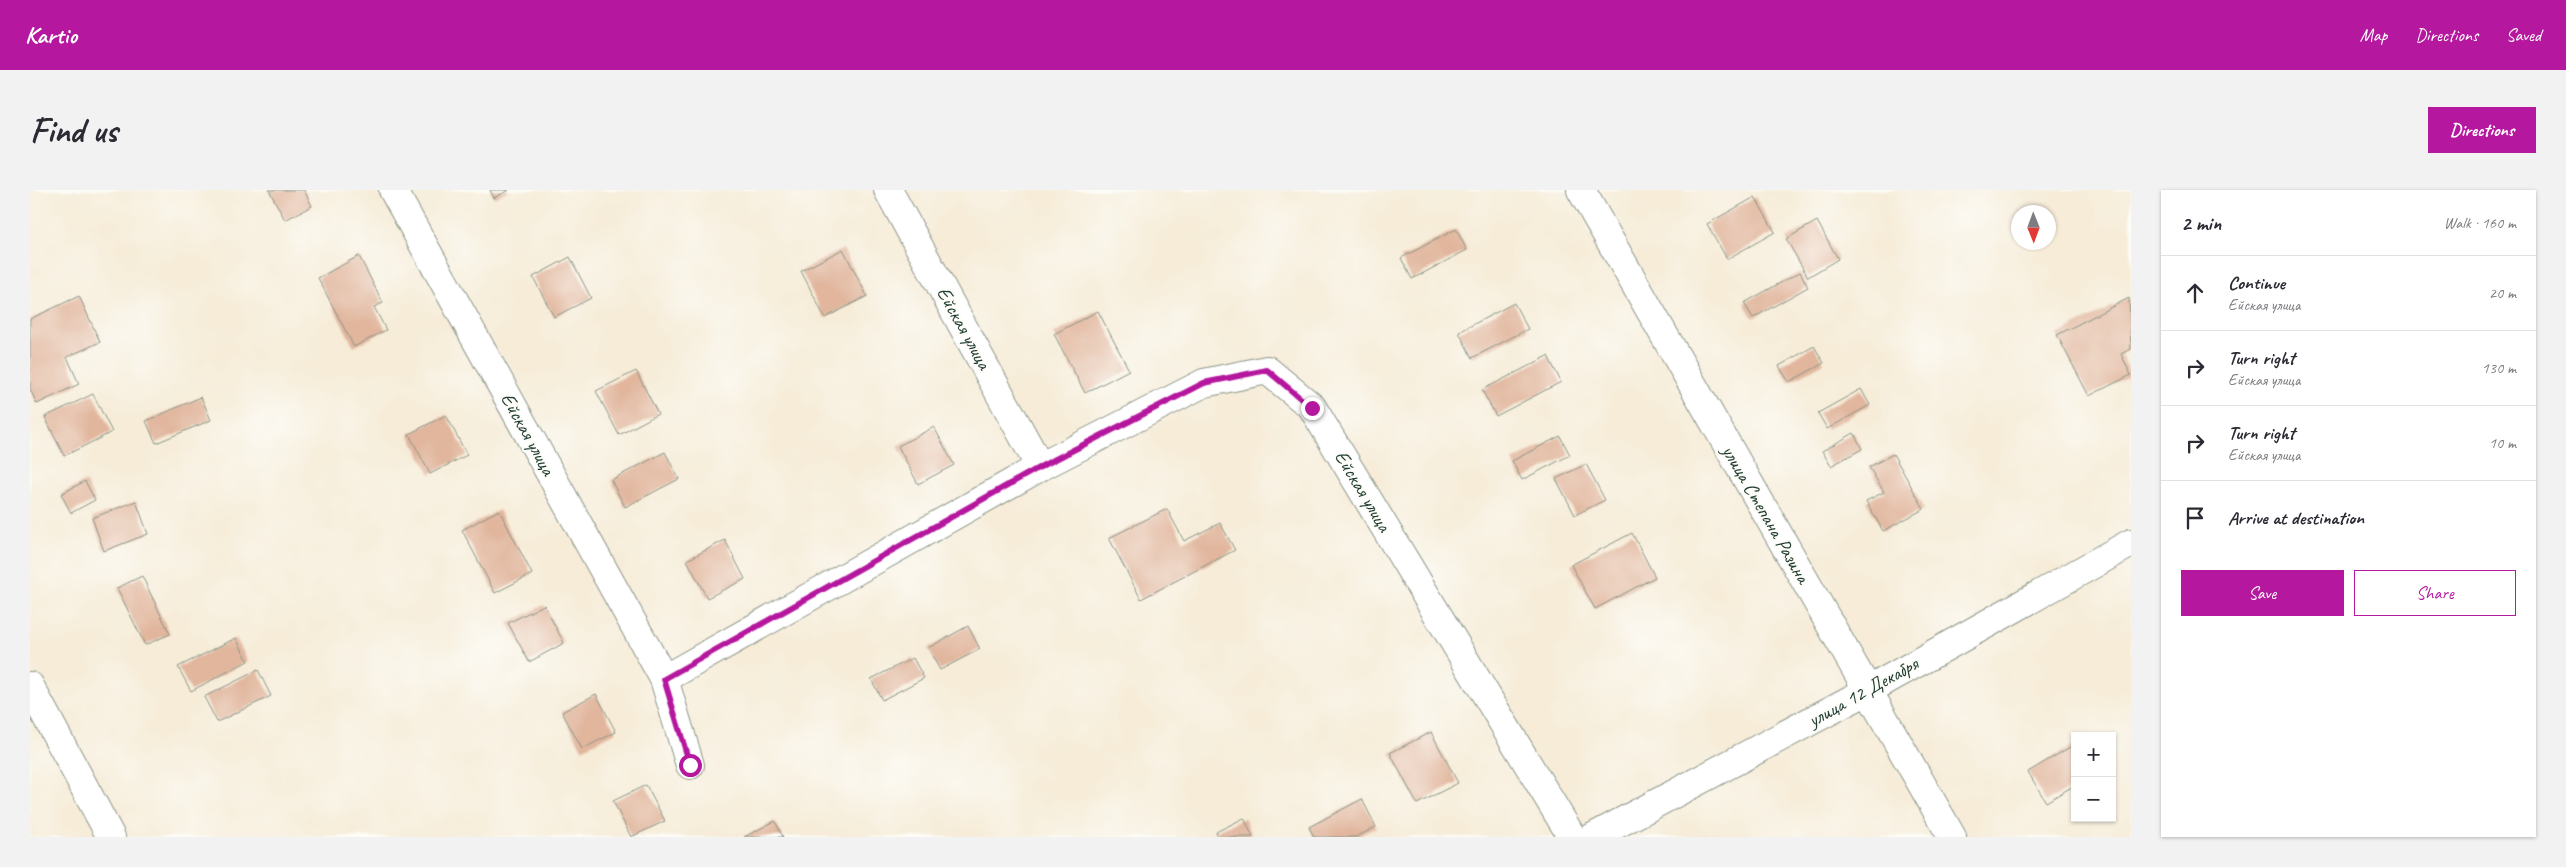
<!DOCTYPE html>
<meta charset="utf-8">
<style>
body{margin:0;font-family:Caveat,sans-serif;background:#f2f2f3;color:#2b2b33}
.controls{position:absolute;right:15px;bottom:15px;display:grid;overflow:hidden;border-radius:0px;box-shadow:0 1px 4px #0004}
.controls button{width:45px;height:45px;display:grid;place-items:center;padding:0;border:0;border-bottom:1px solid #e1e1e2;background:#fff;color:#2b2b33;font:25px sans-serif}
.compass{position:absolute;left:1981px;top:15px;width:45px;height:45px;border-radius:50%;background:#fff;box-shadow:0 1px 4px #0004;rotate:179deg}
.stop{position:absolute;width:15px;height:15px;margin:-11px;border:4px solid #b5179e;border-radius:50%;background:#fff}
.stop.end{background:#b5179e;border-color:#fff;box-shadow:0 1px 5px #0008}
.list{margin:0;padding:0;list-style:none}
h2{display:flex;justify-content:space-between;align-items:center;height:65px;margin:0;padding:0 20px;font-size:21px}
h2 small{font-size:16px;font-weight:400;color:#7c7c81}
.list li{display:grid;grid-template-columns:32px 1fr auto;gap:15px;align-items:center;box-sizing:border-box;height:75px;padding:0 20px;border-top:1px solid #e1e1e2}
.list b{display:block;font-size:19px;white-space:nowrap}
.list p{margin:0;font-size:16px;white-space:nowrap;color:#7c7c81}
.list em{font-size:16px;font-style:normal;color:#7c7c81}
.actions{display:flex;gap:10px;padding:15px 20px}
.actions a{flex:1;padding:11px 0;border:1px solid #b5179e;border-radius:0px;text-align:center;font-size:18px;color:#b5179e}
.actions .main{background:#b5179e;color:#fff}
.icon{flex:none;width:28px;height:28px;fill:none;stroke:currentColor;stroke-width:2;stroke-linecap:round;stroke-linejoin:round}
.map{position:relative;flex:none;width:2101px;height:647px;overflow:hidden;border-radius:0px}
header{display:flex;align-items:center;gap:30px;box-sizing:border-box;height:70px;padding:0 25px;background:#b5179e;color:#fff}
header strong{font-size:24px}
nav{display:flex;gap:28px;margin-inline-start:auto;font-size:18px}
.intro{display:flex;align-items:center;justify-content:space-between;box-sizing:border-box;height:120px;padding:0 30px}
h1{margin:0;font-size:35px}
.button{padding:12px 22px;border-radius:0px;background:#b5179e;color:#fff;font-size:18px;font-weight:700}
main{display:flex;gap:30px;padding:0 30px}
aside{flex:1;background:#fff;border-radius:0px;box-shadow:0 1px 4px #0004}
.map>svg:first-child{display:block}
</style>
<header>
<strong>Kartio</strong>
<nav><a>Map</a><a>Directions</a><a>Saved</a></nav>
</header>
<div class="intro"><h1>Find us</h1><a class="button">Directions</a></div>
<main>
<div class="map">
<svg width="2101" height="647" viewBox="0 0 2101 647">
<rect width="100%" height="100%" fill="#fdfcf7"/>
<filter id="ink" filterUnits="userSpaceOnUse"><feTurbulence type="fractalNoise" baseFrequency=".02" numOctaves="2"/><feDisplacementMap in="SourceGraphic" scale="10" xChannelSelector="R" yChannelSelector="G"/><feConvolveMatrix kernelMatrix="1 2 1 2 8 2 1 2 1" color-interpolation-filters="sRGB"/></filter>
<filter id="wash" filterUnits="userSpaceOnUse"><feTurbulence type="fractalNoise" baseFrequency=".0096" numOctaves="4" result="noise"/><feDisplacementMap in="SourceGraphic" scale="20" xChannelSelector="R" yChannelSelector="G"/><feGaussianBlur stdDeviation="1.12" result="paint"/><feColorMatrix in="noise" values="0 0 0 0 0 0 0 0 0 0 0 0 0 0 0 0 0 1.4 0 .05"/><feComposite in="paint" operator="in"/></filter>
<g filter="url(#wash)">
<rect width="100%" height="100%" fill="#f6ecd8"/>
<g id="blocks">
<!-- building -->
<path fill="#e1b69d" d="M239 0H274L282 16 255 30Z
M460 0H479L464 8Z
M1725 7 1745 42 1697 69 1677 34Z
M1787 31 1808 69 1778 87 1756 49Z
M1426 39 1437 60 1382 89 1371 68Z
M813 59 837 106 795 128 771 81Z
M329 66 353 113 344 117 356 140 324 157 288 88Z
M540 67 561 108 524 127 503 87Z
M1770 82 1778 97 1723 128 1714 113Z
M49 106 70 152 37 167 49 194 7 214 0 199V129Z
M2099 108 2101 159 2091 164 2101 185 2059 206 2027 145Z
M1484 113 1498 139 1442 168 1429 142Z
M1068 121 1099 180 1055 203 1024 144Z
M1784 156 1794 173 1759 192 1749 176Z
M1518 166 1531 192 1466 226 1452 200Z
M606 181 628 224 589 245 566 201Z
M1831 199 1840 215 1797 239 1788 223Z
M63 204 82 242 34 266 15 227Z
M171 207 181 230 126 253 116 231Z
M416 225 437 265 400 284 379 244Z
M904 237 924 275 888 294 868 256Z
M1824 243 1832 259 1801 276 1792 261Z
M1530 246 1540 265 1492 290 1482 271Z
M635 262 649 289 595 317 581 290Z
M1863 264 1894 319 1853 341 1836 311 1854 302 1839 277Z
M1556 274 1575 310 1545 325 1526 289Z
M55 291 65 310 41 323 31 304Z
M106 311 118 344 74 361 62 328Z
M1137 319 1154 351 1190 333 1205 360 1111 409 1079 348Z
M469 320 502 384 465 403 432 340Z
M1602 343 1625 387 1565 419 1541 375Z
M695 350 715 389 677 408 657 370Z
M112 386 140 444 115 455 87 398Z
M514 415 534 453 499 472 478 433Z
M938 436 950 459 910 480 898 458Z
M206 448 218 471 161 501 148 477Z
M883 468 894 488 852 510 841 489Z
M228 480 241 506 187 532 174 507Z
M566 504 586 542 552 559 532 522Z
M1401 542 1428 593 1387 614 1360 563Z
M2045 554V595L2016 612 1998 582Z
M616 595 635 631 601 647 583 611Z
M1332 609 1346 637 1326 647H1284L1279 637Z
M1214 628 1223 647H1188L1186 642Z
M745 631 753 647H714Z"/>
</g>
</g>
<g filter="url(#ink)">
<use href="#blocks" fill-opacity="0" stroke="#8a9486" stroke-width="1"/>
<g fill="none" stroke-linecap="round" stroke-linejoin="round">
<!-- street casing -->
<g stroke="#8a9486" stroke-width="30">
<path id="street" d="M363 0 634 489 660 575
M858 0 1010 277
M1551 0 1922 647
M634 489 1010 277 1174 193 1237 180 1282 217 1542 647
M0 496 81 647
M1563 647 1837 501 2101 353"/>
</g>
<!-- street -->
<use href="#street" stroke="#fff" stroke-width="28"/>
</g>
</g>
<g fill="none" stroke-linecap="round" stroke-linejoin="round" filter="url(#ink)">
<!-- route -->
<path stroke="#b5179e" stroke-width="6" d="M660 575 634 489 1010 277 1174 193 1237 180 1282 218"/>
</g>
<g text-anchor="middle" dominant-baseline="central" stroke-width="4" stroke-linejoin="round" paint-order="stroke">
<!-- street labels -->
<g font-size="20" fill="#1f3d34" stroke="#fdfcf7">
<text transform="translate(934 138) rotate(61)">Ейская улица</text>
<text transform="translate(498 244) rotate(61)">Ейская улица</text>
<text transform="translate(1333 301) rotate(59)">Ейская улица</text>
<text transform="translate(1736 324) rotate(60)">улица Степана Разина</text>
<text transform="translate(1833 502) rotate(-29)">улица 12 Декабря</text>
</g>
</g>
</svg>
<div class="controls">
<button>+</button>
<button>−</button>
</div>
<svg class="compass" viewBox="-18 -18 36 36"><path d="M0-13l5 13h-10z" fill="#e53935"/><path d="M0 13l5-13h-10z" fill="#7c7c81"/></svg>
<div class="stop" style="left:660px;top:575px"></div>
<div class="stop end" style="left:1282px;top:218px"></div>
</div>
<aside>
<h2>2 min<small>Walk · 160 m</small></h2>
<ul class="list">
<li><svg class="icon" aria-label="ahead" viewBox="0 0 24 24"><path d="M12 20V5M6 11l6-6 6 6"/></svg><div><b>Continue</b><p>Ейская улица</p></div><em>20 m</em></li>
<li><svg class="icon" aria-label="right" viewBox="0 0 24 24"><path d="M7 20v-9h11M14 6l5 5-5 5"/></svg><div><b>Turn right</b><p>Ейская улица</p></div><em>130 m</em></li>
<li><svg class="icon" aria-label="right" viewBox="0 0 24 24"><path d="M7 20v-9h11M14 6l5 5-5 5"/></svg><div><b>Turn right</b><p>Ейская улица</p></div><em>10 m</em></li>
<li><svg class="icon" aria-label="arrive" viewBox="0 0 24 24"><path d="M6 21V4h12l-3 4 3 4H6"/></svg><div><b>Arrive at destination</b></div></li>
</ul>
<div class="actions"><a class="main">Save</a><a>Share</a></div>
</aside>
</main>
